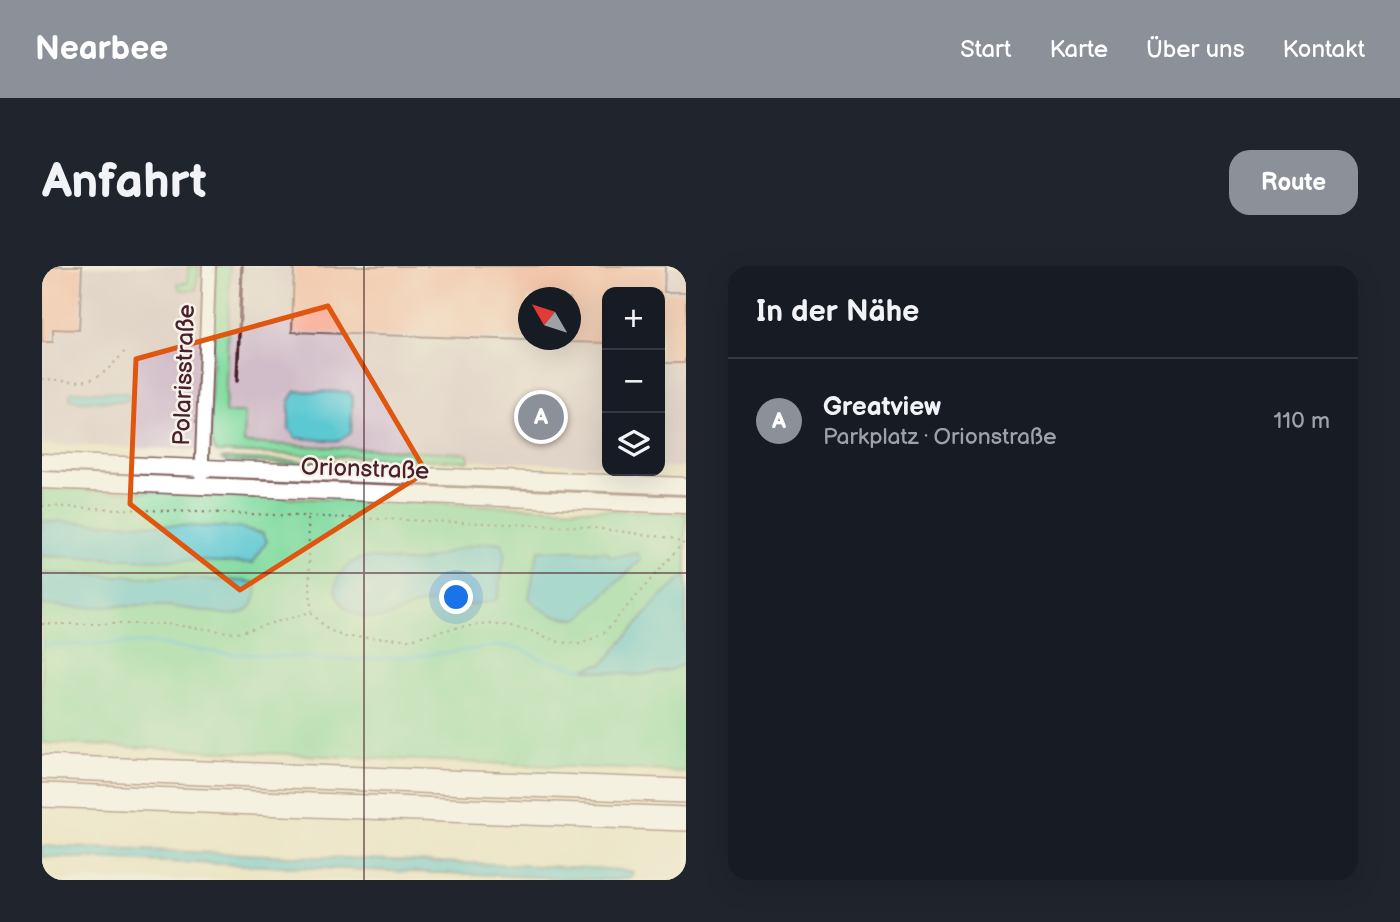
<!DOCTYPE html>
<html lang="de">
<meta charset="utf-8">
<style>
body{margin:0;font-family:"Balsamiq Sans",sans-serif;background:#20242c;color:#f1f3f6}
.controls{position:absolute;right:21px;top:21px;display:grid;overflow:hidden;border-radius:14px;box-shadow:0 7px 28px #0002}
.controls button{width:63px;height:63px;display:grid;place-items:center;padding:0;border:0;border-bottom:2px solid #363941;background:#171b24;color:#f1f3f6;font:35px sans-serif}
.compass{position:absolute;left:476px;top:21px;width:63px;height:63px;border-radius:50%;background:#171b24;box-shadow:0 7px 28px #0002;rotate:309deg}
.you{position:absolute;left:415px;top:332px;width:24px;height:24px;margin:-18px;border:5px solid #fff;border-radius:50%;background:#1a73e8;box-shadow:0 0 0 10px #1a73e833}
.badge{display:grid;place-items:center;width:46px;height:46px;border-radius:50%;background:#8c9099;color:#fff;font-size:23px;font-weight:700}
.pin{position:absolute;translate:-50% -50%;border:4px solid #fff;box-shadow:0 2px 7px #0006}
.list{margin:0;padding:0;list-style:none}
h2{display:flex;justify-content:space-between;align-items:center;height:91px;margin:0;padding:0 28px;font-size:30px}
h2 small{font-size:23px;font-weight:400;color:#9ea1a6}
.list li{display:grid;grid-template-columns:46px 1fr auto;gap:21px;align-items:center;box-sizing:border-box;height:126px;padding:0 28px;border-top:2px solid #363941}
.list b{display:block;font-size:26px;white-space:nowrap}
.list p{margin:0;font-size:23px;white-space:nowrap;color:#9ea1a6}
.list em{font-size:23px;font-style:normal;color:#9ea1a6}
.icon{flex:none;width:38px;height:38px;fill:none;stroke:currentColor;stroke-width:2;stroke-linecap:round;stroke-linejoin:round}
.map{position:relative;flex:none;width:644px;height:614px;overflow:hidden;border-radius:21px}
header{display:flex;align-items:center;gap:42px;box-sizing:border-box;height:98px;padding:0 35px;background:#8c9099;color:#fff}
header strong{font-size:33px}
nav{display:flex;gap:38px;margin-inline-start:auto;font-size:24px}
.intro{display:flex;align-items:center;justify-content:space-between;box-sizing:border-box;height:168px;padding:0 42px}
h1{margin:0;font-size:49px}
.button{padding:18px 32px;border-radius:21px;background:#8c9099;color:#fff;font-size:24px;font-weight:700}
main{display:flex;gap:42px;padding:0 42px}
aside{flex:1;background:#171b24;border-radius:21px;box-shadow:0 7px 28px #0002}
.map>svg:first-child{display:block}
</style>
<header>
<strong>Nearbee</strong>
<nav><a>Start</a><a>Karte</a><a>Über uns</a><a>Kontakt</a></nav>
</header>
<div class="intro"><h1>Anfahrt</h1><a class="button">Route</a></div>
<main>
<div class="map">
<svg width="644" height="614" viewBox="0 0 644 614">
<rect width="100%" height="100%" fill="#f7f3e8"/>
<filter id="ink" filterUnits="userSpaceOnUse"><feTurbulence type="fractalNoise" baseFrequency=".0143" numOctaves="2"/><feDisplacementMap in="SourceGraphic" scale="14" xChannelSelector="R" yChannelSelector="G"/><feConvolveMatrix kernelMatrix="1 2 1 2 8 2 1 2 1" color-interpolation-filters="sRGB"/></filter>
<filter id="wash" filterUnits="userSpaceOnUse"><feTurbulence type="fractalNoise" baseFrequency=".00686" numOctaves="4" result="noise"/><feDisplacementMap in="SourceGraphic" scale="28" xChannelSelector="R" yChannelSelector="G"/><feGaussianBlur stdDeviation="1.57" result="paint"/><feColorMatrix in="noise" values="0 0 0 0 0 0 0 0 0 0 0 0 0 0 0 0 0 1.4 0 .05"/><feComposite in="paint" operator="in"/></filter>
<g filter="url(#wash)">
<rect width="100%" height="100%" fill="#ece5c6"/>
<!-- industrial -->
<path fill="#d1bdc9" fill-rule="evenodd" d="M0 0H644V202L618 201V26H565V199L0 178ZM486 32H528V74H486Z"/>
<!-- green -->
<path fill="#81dba0" stroke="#667d66" stroke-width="2" d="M146 0H157L154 24H140L137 22 136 17H146Z
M174 0H188L183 147H203L202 177 426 187 427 195 174 186 169 172 168 155Z
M178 192 546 206 551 208 187 196Z
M0 222 644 247V506L0 477Z"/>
<!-- water -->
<path fill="#5bc8d2" stroke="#52747e" stroke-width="2" d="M31 125 83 127 86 128 87 133 83 136 35 135 28 133V127Z
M254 125 307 126 311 133 309 167 297 175 254 172 247 163V136Z
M0 254 8 256 18 255 197 262 221 267 225 275 211 297 0 290Z
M455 276 460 277 463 287 456 331 452 335C442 336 431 339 420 339 407 338 397 334 383 337 363 342 345 357 322 351 310 348 299 339 295 328 293 321 295 313 299 307 317 278 352 300 378 295 407 288 423 277 455 276Z
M496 284 565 286 569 292 595 287 599 294 537 353C519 352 498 348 487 331Z
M0 307 199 315 215 317C214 336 211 347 190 349L126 340 31 341 1 339Z
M644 309V397C604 416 582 408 541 403L562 397 616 334Z
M0 580 550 602 590 605 592 608 589 612 572 614 0 591Z"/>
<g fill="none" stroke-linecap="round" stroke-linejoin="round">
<!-- stream -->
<path stroke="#5bc8d2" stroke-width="3.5" d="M0 379 109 377 180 387 300 394 369 391 457 380 478 382 497 392 541 403"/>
</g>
<g id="blocks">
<!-- building -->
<path fill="#f9a28a" d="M0 0H40L37 64 11 63V76H0Z
M252 0H623L622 26H644L643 97H618V26H565V77L528 76V32H486V74L250 66Z"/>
</g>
</g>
<g filter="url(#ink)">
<use href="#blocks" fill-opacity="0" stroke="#836461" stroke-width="2"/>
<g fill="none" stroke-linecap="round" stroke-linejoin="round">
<!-- minor casing -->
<g stroke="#836461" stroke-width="16">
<path id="minor" d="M159 220 167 0"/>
</g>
<!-- tertiary casing -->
<g stroke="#836461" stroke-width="19">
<path id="tertiary" d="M0 196 644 220
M0 214 644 239"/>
</g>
<!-- motorway casing -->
<g stroke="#836461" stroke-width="26">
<path id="motorway" d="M0 501 644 525
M0 529 644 553"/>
</g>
<!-- path -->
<path stroke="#836461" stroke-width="2" stroke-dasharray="2 5" stroke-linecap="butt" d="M0 113C48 115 51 122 84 84
M0 240 544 261 629 272 639 277
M266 253 269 345
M0 358H125L195 367 269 346 285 363 302 371 368 373 417 361 450 358 486 364 517 376 539 378 562 367 640 278 644 276"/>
<!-- minor -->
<use href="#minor" stroke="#fff" stroke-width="12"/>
<!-- tertiary -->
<use href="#tertiary" stroke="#fff" stroke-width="16"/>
<!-- motorway -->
<use href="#motorway" stroke="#fff" stroke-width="23"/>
<!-- rail -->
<path stroke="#4a1f2b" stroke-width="3.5" d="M195 115 200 0"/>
</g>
</g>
<!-- marked area -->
<path d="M0 0H644V614H0ZM286 40 384 206 198 324 88 238 94 93Z" fill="#ece5c6" fill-opacity=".55" fill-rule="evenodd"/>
<path fill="none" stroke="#e0560e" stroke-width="5" stroke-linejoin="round" d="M286 40 384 206 198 324 88 238 94 93Z"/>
<!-- grid -->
<path fill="none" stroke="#4a1f2b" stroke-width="2" stroke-opacity="0.55" d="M322 0V614M0 307H644"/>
<g text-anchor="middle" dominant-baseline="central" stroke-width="5" stroke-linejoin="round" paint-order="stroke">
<!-- street labels -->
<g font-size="24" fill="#4a1f2b" stroke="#f7f3e8">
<text transform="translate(142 109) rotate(-88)">Polarisstraße</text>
<text transform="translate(323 203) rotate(2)">Orionstraße</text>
</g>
</g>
</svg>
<div class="controls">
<button>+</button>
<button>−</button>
<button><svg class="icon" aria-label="layers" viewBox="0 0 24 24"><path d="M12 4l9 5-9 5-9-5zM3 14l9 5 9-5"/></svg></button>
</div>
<svg class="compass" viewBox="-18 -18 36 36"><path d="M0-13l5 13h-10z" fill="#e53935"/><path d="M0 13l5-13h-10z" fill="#9ea1a6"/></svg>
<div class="you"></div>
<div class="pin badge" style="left:499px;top:151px">A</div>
</div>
<aside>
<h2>In der Nähe<small></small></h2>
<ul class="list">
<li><span class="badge">A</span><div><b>Greatview</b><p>Parkplatz · Orionstraße</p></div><em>110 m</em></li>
</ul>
</aside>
</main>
